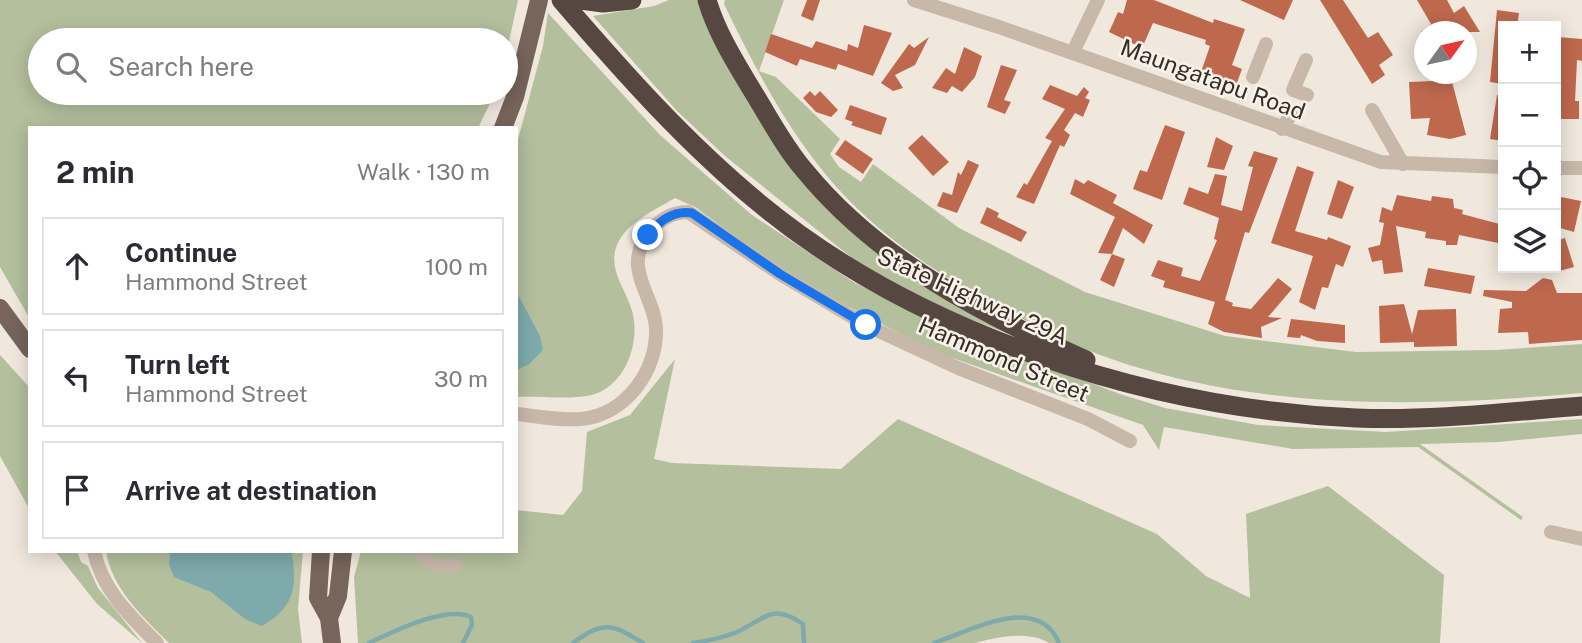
<!DOCTYPE html>
<meta charset="utf-8">
<style>
body{margin:0;font-family:"Public Sans",sans-serif;background:#f7f7f7;color:#2b2b33}
.controls{position:absolute;right:21px;top:21px;display:grid;overflow:hidden;border-radius:0px;box-shadow:0 4px 18px #0003}
.controls button{width:63px;height:63px;display:grid;place-items:center;padding:0;border:0;border-bottom:2px solid #e1e1e2;background:#fff;color:#2b2b33;font:35px sans-serif}
.compass{position:absolute;left:1414px;top:21px;width:63px;height:63px;border-radius:50%;background:#fff;box-shadow:0 4px 18px #0003;rotate:57deg}
.stop{position:absolute;width:21px;height:21px;margin:-16px;border:5px solid #1a73e8;border-radius:50%;background:#fff}
.stop.end{background:#1a73e8;border-color:#fff;box-shadow:0 2px 7px #0008}
.list{margin:0;padding:0;list-style:none}
h2{display:flex;justify-content:space-between;align-items:center;height:91px;margin:0;padding:0 28px;font-size:30px}
h2 small{font-size:23px;font-weight:400;color:#7c7c81}
.list li{display:grid;grid-template-columns:46px 1fr auto;gap:21px;align-items:center;box-sizing:border-box;height:98px;margin:0 14px 14px;padding:0 14px;border:2px solid #e1e1e2;border-radius:0px}
.list b{display:block;font-size:26px;white-space:nowrap}
.list p{margin:0;font-size:23px;white-space:nowrap;color:#7c7c81}
.list em{font-size:23px;font-style:normal;color:#7c7c81}
.icon{flex:none;width:38px;height:38px;fill:none;stroke:currentColor;stroke-width:2;stroke-linecap:round;stroke-linejoin:round}
.map{position:relative;flex:none;width:1582px;height:643px;overflow:hidden}
.search{position:absolute;background:#fff;box-shadow:0 4px 18px #0003;left:28px;top:28px;width:490px;height:77px;display:flex;align-items:center;gap:18px;box-sizing:border-box;padding:0 24px;border-radius:38px;color:#7c7c81;font-size:26px}
.panel{position:absolute;background:#fff;box-shadow:0 4px 18px #0003;left:28px;top:126px;width:490px;height:427px;border-radius:0px}
.map>svg:first-child{display:block}
</style>
<div class="map">
<svg width="1582" height="643" viewBox="0 0 1582 643">
<rect width="100%" height="100%" fill="#f1e8dd"/>
<!-- green -->
<path fill="#b4bf9e" d="M0 0H518L506 55V40H40V93H495L478 128H30V319L0 267Z
M669 0H699L804 179 1035 344 938 307 862 266 725 156 677 111 593 16 654 6Z
M725 0H784L759 71 776 77 840 139 830 154 839 167 861 182 873 164 959 228 1085 292 1225 336 1356 352 1496 350 1582 344V393C1413 408 1235 412 1075 345 1052 336 1031 323 1009 312 942 278 875 234 827 176 784 124 753 64 724 4Z
M548 13 660 135 752 215 855 283 959 333 1120 394 1165 408 1258 425 1386 432 1582 419V434L1498 442 1420 444 1523 517 1521 520 1418 447 1293 449 1164 427 1159 450 1143 425 933 351 787 274 695 207 675 198C655 210 626 223 617 245 607 269 626 289 632 311 641 341 626 386 592 395 569 400 540 396 516 397V147L543 46Z
M0 355 30 388V510L0 456Z
M675 359 654 459 672 463 841 469 898 419 1157 534 1206 576 1250 598 1246 514 1328 486 1444 575 1440 643H1049C1030 630 996 637 975 643H358L354 577 361 551H516V510L563 515 582 491 587 432 630 415Z
M55 551H77L81 562 88 566 98 588 142 643 97 604Z
M106 551H303L298 609 302 643H169C144 618 111 588 106 551Z"/>
<!-- water -->
<path fill="#7eaaac" d="M517 293 540 336 543 350 528 365 516 370Z
M170 551H290C294 558 293 565 294 573 295 599 284 613 262 626L245 619 211 592 174 577 169 565Z"/>
<g fill="none" stroke-linecap="round" stroke-linejoin="round">
<!-- stream -->
<path stroke="#7eaaac" stroke-width="4.5" d="M369 643C393 632 446 605 471 617L472 625 463 643
M573 643C604 620 612 624 643 643
M693 643C708 641 722 638 737 632 765 619 772 602 803 624L804 643
M934 643C970 631 1038 592 1059 643"/>
</g>
<!-- building -->
<path fill="#be694e" d="M807 0H820L813 21 801 16Z
M1127 0H1154L1213 23 1214 19 1245 29 1232 65 1242 69 1235 88 1200 75 1210 46 1205 44 1206 40 1153 23 1142 48 1109 32 1118 12 1123 14Z
M1240 0H1293L1284 20Z
M1320 0H1343L1368 38 1378 32 1393 55 1379 65 1385 75 1372 84Z
M1417 0H1447L1454 13 1464 6 1480 32H1421L1431 24Z
M1497 10 1519 13 1517 26H1503V84L1490 82Z
M864 25 892 33 873 76 838 64 836 70 800 59 797 66 765 52 771 34 812 48 816 41 847 51 848 44 858 48Z
M929 37 915 65 895 75 903 88 893 91 881 83 909 44 914 48Z
M1558 37 1582 39V61L1577 60 1575 101H1579V119H1556Z
M964 47 982 56 975 77 962 92 952 86 947 93 932 88 946 68 955 74Z
M1001 65 1017 70 1004 100 1011 102 1005 114 987 107Z
M1432 74H1450L1466 135 1450 139 1427 135 1430 118 1411 119 1409 82 1434 81Z
M1050 85 1077 96 1084 87 1089 92 1085 98 1090 100 1083 117 1075 113 1064 130 1070 135 1064 147 1060 145 1034 204 1016 197 1024 183 1027 185 1052 141 1045 138 1065 109 1042 99Z
M810 91 815 96 820 91 838 110 831 117 816 112 803 98Z
M1497 95H1503V141L1490 139Z
M850 105 887 118 881 135 851 125 853 122 845 119Z
M1165 125 1185 132 1162 200 1133 189 1140 170 1147 172Z
M922 135 949 162 933 176 908 148Z
M1216 137 1233 146 1224 170 1207 167Z
M845 140 873 159 863 174 835 154Z
M1254 151 1278 158 1249 233 1245 232 1225 300 1233 303 1232 306 1251 309 1278 278 1292 289 1268 317 1282 318 1261 327 1262 338 1224 332 1208 324 1215 302 1163 287 1165 281 1151 276 1158 260 1183 268 1181 276 1200 281 1217 240 1214 239 1219 218 1183 204 1189 187 1208 194 1215 174 1227 176 1221 205 1242 211 1253 167 1248 166Z
M968 160 979 165 957 213 937 206 943 192 952 195 958 172 961 175Z
M1297 166 1314 172 1295 231 1327 240 1328 237 1351 246 1343 267 1336 264 1328 288 1322 287 1315 310 1299 302 1313 256 1271 243Z
M1075 179 1084 184 1088 180 1117 195 1113 203 1153 225 1144 244 1123 228 1112 254 1098 253 1115 217 1070 194Z
M1338 180 1354 187 1342 219 1327 214Z
M1397 195 1431 201 1432 196 1453 199 1454 208 1463 210 1462 214 1503 225V244L1459 235 1457 245H1446V241L1425 238 1426 232 1396 226 1403 272 1384 274 1382 260 1372 262 1368 248 1380 245 1384 223 1379 222 1382 207 1392 211Z
M1556 196 1581 201 1574 232 1560 228V219L1556 218Z
M987 207 999 213 997 217 1027 232 1021 242 980 223Z
M1565 238 1574 267 1556 272V241Z
M1112 254 1125 259 1114 287 1100 280Z
M1428 268 1475 276 1471 294 1424 286Z
M1543 278 1552 280 1557 293H1582V340L1529 344 1528 332 1498 333 1500 309 1512 308V302L1483 296 1484 290 1526 291Z
M1404 304 1412 334 1418 310 1456 309 1457 346 1414 347V342L1380 343 1379 306Z
M1291 319 1345 325V343L1317 341 1301 335 1300 338 1287 337Z"/>
<g fill="none" stroke-linecap="round" stroke-linejoin="round">
<!-- minor -->
<path stroke="#c8b8aa" stroke-width="14" d="M914 0 999 27 1381 162 1503 167
M1073 52 1098 0
M1306 60 1293 90 1307 95
M1253 77 1266 44
M1372 110 1403 164
M1282 129 1291 114
M1556 168H1582
M516 414C537 416 560 421 581 419 625 415 658 371 656 328 655 306 640 288 638 266 636 239 661 212 688 212L780 274 866 325 958 368 1088 419 1130 441
M1551 532 1582 539
M94 551C102 590 130 616 157 643
M420 551C427 566 440 566 455 566"/>
<!-- major -->
<path stroke="#77645b" stroke-width="18" d="M503 128 515 97 539 0
M0 308 30 349
M321 551 318 598 329 618
M332 643 329 618 338 596 343 551"/>
<!-- highway -->
<path stroke="#564741" stroke-width="19" d="M561 0C623 72 685 142 759 203 919 335 1150 409 1356 418 1431 421 1507 412 1582 406
M581 0 603 3 632 0
M707 0C717 34 737 65 755 95 771 121 785 148 805 171 878 260 982 314 1086 360"/>
</g>
<g fill="none" stroke-linecap="round" stroke-linejoin="round">
<!-- route -->
<path stroke="#1a73e8" stroke-width="9" d="M648 235C659 221 673 210 692 213L780 274 866 325"/>
</g>
<g text-anchor="middle" dominant-baseline="central" stroke-width="5" stroke-linejoin="round" paint-order="stroke">
<!-- street labels -->
<g font-size="23" fill="#362d29" stroke="#f9f2e9">
<text transform="translate(1213 79) rotate(20)">Maungatapu Road</text>
<text transform="translate(973 296) rotate(24)">State Highway 29A</text>
<text transform="translate(1004 359) rotate(23)">Hammond Street</text>
</g>
</g>
</svg>
<div class="controls">
<button>+</button>
<button>−</button>
<button><svg class="icon" aria-label="locate" viewBox="0 0 24 24"><circle cx="12" cy="12" r="6"/><path d="M12 2v4M12 18v4M2 12h4M18 12h4"/></svg></button>
<button><svg class="icon" aria-label="layers" viewBox="0 0 24 24"><path d="M12 4l9 5-9 5-9-5zM3 14l9 5 9-5"/></svg></button>
</div>
<svg class="compass" viewBox="-18 -18 36 36"><path d="M0-13l5 13h-10z" fill="#e53935"/><path d="M0 13l5-13h-10z" fill="#7c7c81"/></svg>
<div class="stop" style="left:866px;top:325px"></div>
<div class="stop end" style="left:648px;top:235px"></div>
<div class="search"><svg class="icon" aria-label="search" viewBox="0 0 24 24"><circle cx="10" cy="10" r="6"/><path d="M15 15l6 6"/></svg>Search here</div>
<section class="panel">
<h2>2 min<small>Walk · 130 m</small></h2>
<ul class="list">
<li><svg class="icon" aria-label="ahead" viewBox="0 0 24 24"><path d="M12 20V5M6 11l6-6 6 6"/></svg><div><b>Continue</b><p>Hammond Street</p></div><em>100 m</em></li>
<li><svg class="icon" aria-label="left" viewBox="0 0 24 24"><path d="M17 20v-9H6M10 6l-5 5 5 5"/></svg><div><b>Turn left</b><p>Hammond Street</p></div><em>30 m</em></li>
<li><svg class="icon" aria-label="arrive" viewBox="0 0 24 24"><path d="M6 21V4h12l-3 4 3 4H6"/></svg><div><b>Arrive at destination</b></div></li>
</ul>
</section>
</div>
